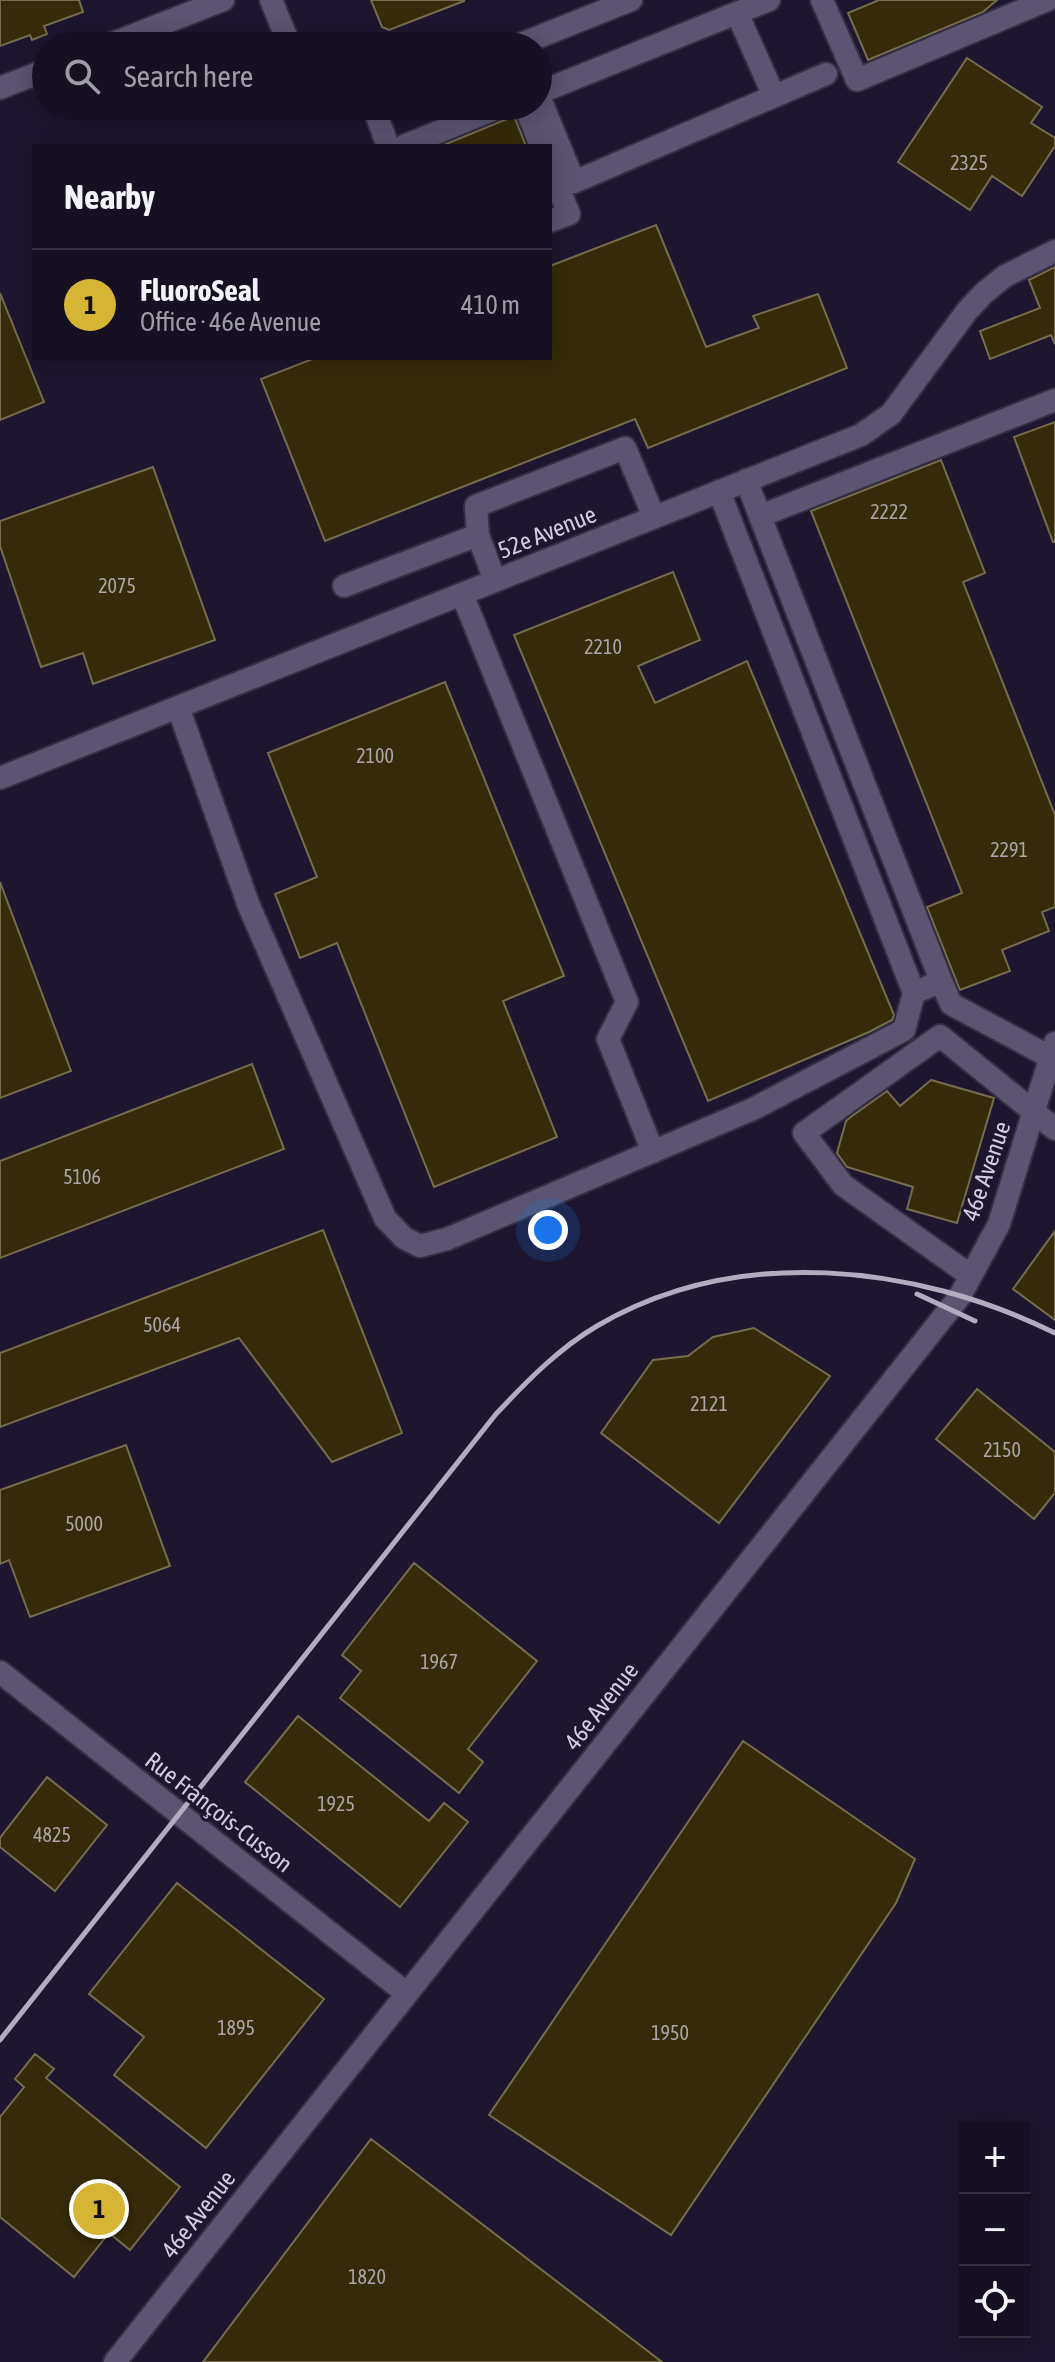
<!DOCTYPE html>
<meta charset="utf-8">
<style>
body{margin:0;font-family:"Asap Condensed",sans-serif;background:#1f192a;color:#f1f3f6}
.controls{position:absolute;right:24px;bottom:24px;display:grid;overflow:hidden;border-radius:0px;box-shadow:0 4px 20px #0003}
.controls button{width:72px;height:72px;display:grid;place-items:center;padding:0;border:0;border-bottom:2px solid #353040;background:#161022;color:#f1f3f6;font:40px sans-serif}
.you{position:absolute;left:548px;top:1230px;width:28px;height:28px;margin:-20px;border:6px solid #fff;border-radius:50%;background:#1a73e8;box-shadow:0 0 0 12px #1a73e833}
.badge{display:grid;place-items:center;width:52px;height:52px;border-radius:50%;background:#d6b534;color:#111;font-size:26px;font-weight:700}
.pin{position:absolute;translate:-50% -50%;border:4px solid #fff;box-shadow:0 2px 8px #0006}
.list{margin:0;padding:0;list-style:none}
h2{display:flex;justify-content:space-between;align-items:center;height:104px;margin:0;padding:0 32px;font-size:34px}
h2 small{font-size:26px;font-weight:400;color:#9e9da5}
.list li{display:grid;grid-template-columns:52px 1fr auto;gap:24px;align-items:center;box-sizing:border-box;height:112px;padding:0 32px;border-top:2px solid #353040}
.list b{display:block;font-size:30px;white-space:nowrap}
.list p{margin:0;font-size:26px;white-space:nowrap;color:#9e9da5}
.list em{font-size:26px;font-style:normal;color:#9e9da5}
.icon{flex:none;width:44px;height:44px;fill:none;stroke:currentColor;stroke-width:2;stroke-linecap:round;stroke-linejoin:round}
.map{position:relative;flex:none;width:1055px;height:2362px;overflow:hidden}
.search{position:absolute;background:#161022;box-shadow:0 4px 20px #0003;left:32px;top:32px;width:520px;height:88px;display:flex;align-items:center;gap:20px;box-sizing:border-box;padding:0 28px;border-radius:44px;color:#9e9da5;font-size:30px}
.panel{position:absolute;background:#161022;box-shadow:0 4px 20px #0003;left:32px;top:144px;width:520px;height:216px;border-radius:0px}
.map>svg:first-child{display:block}
</style>
<div class="map">
<svg width="1055" height="2362" viewBox="0 0 1055 2362">
<rect width="100%" height="100%" fill="#1e162e"/>
<!-- building -->
<path fill="#352b08" stroke="#766d4e" stroke-width="2" d="M0 0H79L83 12 44 26 47 34 32 40 30 35 0 46Z
M371 0H464V1L389 30 382 27Z
M879 0H997L983 12 868 60 848 13Z
M967 58 1042 107 1031 123 1055 138V146L1022 196 992 176 970 210 898 162Z
M514 116 526 146H441L507 119Z
M656 225 706 347 759 328 753 316 818 294 847 368 648 448 635 419 325 541 261 379 315 358H550V266Z
M1055 267V344L1051 335 990 359 980 331 1040 308 1029 280Z
M0 293 44 402 0 420Z
M1055 422V542H1053L1014 437Z
M941 460 985 573 963 582 1055 815V907L1042 912 1049 931 1002 950 1010 971 960 990 927 907 962 893 811 511Z
M153 467 215 640 93 684 83 653 41 667 0 546V521Z
M673 572 700 640 638 666 655 703 747 661 894 1015 892 1020 869 1032 708 1101 514 635Z
M445 682 564 976 503 1001 557 1137 434 1187 337 943 300 958 275 894 317 877 268 753Z
M0 882 71 1071 0 1098Z
M252 1064 284 1149 0 1258V1161Z
M931 1080 994 1098 957 1223 907 1209 913 1187 847 1167 837 1153 846 1121 852 1116 887 1091 900 1106Z
M323 1230 402 1433 332 1462 239 1338 0 1427V1353Z
M1055 1231V1320L1013 1289Z
M754 1328 830 1376 719 1523 601 1433 653 1360 688 1356 713 1337Z
M977 1389 1055 1452V1493L1034 1519 936 1439Z
M126 1445 170 1566 30 1617 9 1560 0 1564V1490Z
M414 1563 537 1661 468 1749 483 1762 459 1793 340 1698 361 1671 342 1655Z
M298 1716 429 1821 444 1803 468 1822 400 1907 245 1782Z
M743 1741 915 1859 896 1903 671 2235 489 2115Z
M47 1777 107 1825 55 1891 0 1847V1838Z
M177 1883 324 1999 206 2148 114 2075 144 2037 89 1994Z
M35 2054 54 2069 46 2078 180 2187 130 2250 109 2233 74 2277 0 2217V2117L24 2087 15 2079Z
M371 2139 662 2362H203Z"/>
<g fill="none" stroke-linecap="round" stroke-linejoin="round">
<!-- minor casing -->
<g stroke="#343042" stroke-width="26">
<path id="minor" d="M271 0 290 46
M822 0 857 80 1047 0
M737 13 774 96
M106 46 223 0
M516 46 631 0
M0 88 46 70
M538 93 769 0
M538 94 574 182 826 74
M340 106H359
M373 106 388 146
M525 106 541 146
M404 146 502 106
M550 168 569 214 550 221
M746 480 760 516 1055 400
M719 491 914 993 941 981 760 516
M495 581 478 535 476 506 625 448 654 517
M344 586 478 535
M462 594 627 1002 608 1039 653 1152
M178 707 249 906 385 1218 404 1238 420 1246 447 1239 753 1109 904 1030 914 993
M0 778 861 435 891 414 967 311 984 293 1005 276 1055 251
M941 981 951 1004 1050 1057
M971 1276 843 1185 804 1133 940 1036 1055 1129
M0 1672 406 1993
M115 2362 960 1296 999 1224 1055 1043"/>
</g>
<!-- minor -->
<use href="#minor" stroke="#5c5470" stroke-width="22"/>
<!-- rail -->
<path stroke="#b1acbe" stroke-width="5" d="M917 1294 975 1321
M0 2040 496 1414C527 1381 558 1349 597 1326 737 1244 915 1264 1055 1333"/>
</g>
<g text-anchor="middle" dominant-baseline="central" stroke-width="6" stroke-linejoin="round" paint-order="stroke">
<!-- number labels -->
<g font-size="20" fill="#aba5a9">
<text x="969" y="162">2325</text>
<text x="889" y="511">2222</text>
<text x="117" y="585">2075</text>
<text x="603" y="646">2210</text>
<text x="375" y="755">2100</text>
<text x="1009" y="849">2291</text>
<text x="82" y="1176">5106</text>
<text x="162" y="1324">5064</text>
<text x="709" y="1403">2121</text>
<text x="1002" y="1449">2150</text>
<text x="84" y="1523">5000</text>
<text x="439" y="1661">1967</text>
<text x="336" y="1803">1925</text>
<text x="52" y="1834">4825</text>
<text x="236" y="2027">1895</text>
<text x="670" y="2032">1950</text>
<text x="367" y="2276">1820</text>
</g>
<!-- street labels -->
<g font-size="24" fill="#d2cedf" stroke="#1e162e">
<text transform="translate(547 532) rotate(-22)">52e Avenue</text>
<text transform="translate(986 1171) rotate(-71)">46e Avenue</text>
<text transform="translate(601 1706) rotate(-52)">46e Avenue</text>
<text transform="translate(219 1812) rotate(38)">Rue François-Cusson</text>
<text transform="translate(198 2214) rotate(-52)">46e Avenue</text>
</g>
</g>
</svg>
<div class="controls">
<button>+</button>
<button>−</button>
<button><svg class="icon" aria-label="locate" viewBox="0 0 24 24"><circle cx="12" cy="12" r="6"/><path d="M12 2v4M12 18v4M2 12h4M18 12h4"/></svg></button>
</div>
<div class="you"></div>
<div class="pin badge" style="left:99px;top:2209px">1</div>
<div class="search"><svg class="icon" aria-label="search" viewBox="0 0 24 24"><circle cx="10" cy="10" r="6"/><path d="M15 15l6 6"/></svg>Search here</div>
<section class="panel">
<h2>Nearby<small></small></h2>
<ul class="list">
<li><span class="badge">1</span><div><b>FluoroSeal</b><p>Office · 46e Avenue</p></div><em>410 m</em></li>
</ul>
</section>
</div>
